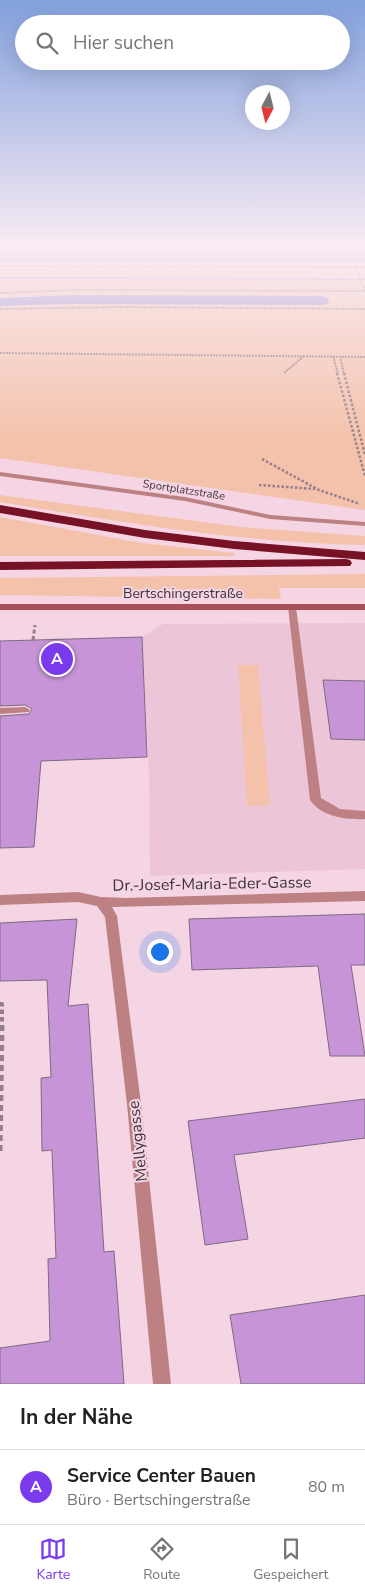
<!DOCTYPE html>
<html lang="de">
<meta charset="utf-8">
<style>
body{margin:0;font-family:"Nunito Sans",sans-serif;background:#f6f6f6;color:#222}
.compass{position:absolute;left:245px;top:85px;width:45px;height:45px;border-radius:50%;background:#fff;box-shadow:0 5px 20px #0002;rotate:187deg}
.you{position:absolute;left:159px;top:951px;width:18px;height:18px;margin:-12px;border:4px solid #fff;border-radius:50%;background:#1a73e8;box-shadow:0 0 0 8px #1a73e833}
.badge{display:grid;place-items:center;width:32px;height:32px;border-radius:50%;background:#7c3aed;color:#fff;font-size:16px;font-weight:700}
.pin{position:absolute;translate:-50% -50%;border:2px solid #fff;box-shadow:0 1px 5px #0006}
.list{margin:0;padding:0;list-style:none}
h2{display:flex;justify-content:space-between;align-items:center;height:65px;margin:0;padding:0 20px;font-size:21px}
h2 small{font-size:16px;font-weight:400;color:#767676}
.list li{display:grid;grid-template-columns:32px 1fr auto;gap:15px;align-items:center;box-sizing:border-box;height:75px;padding:0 20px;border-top:1px solid #e0e0e0}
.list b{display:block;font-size:19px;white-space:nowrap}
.list p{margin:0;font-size:16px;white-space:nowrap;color:#767676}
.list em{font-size:16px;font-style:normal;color:#767676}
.icon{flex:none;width:28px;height:28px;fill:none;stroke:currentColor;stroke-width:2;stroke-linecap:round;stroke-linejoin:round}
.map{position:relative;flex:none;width:365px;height:1384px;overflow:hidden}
.search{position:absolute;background:#fff;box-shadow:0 5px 20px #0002;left:15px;right:15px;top:15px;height:55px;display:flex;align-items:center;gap:12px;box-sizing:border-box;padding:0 18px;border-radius:28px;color:#767676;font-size:19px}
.sheet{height:140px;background:#fff}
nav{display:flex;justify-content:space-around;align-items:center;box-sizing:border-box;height:70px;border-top:1px solid #e0e0e0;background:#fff;font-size:14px;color:#767676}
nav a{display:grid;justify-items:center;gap:2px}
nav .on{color:#7c3aed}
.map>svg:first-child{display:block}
</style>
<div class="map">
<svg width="365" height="1384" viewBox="0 0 365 1384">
<rect width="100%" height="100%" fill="#f5d5e4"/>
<!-- built -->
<path fill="#edc5d8" d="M365 623V869L150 876 149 775 142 637 163 624Z"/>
<!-- green -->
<path fill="#f4c2ab" d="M0 263H365V266L0 265Z
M0 268H365V277H0Z
M0 280H365V510L0 458V306L69 304 323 305 30 296 0 298Z
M0 495 241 527 365 536V545C242 543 121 522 0 502Z
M0 517 142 543 234 553V556H0Z
M365 574V588H279L281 599 0 595V578Z
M238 665H258L270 805 247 806Z"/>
<!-- water -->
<path fill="#8d84cd" d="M0 249H365V262H0Z
M74 295 322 296 328 298 329 303 323 305 69 304 0 306V298Z"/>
<!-- building -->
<path fill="#c795d7" stroke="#7c6a82" d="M142 637 147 757 41 761 34 847 0 848V716L29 714 32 709 25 705 0 706V641Z
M323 680 365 681V740L331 739Z
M365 914V965H351L365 1056H330L318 966 192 970 189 919Z
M77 919 68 1006 88 1004 104 1252 114 1251 124 1384H0V1348L50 1341 48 1259 56 1258 52 1150 42 1151 41 1078 51 1077 47 980 0 981V923Z
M365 1099V1138L234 1155 248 1239 205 1245 188 1121Z
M365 1295V1384H241L230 1315Z"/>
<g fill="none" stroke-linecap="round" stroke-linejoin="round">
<!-- path-far4 -->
<path stroke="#957f8a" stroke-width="2" stroke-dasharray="2 1" stroke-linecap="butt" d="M0 266 365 267
M355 267 365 290
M0 278 365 279
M0 293 75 290 365 291
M0 309 121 307 365 309
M0 353 365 357
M333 356 338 374
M340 356 344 374
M284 373 304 356"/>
<!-- path-far3 -->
<path stroke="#957f8a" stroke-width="2.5" stroke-dasharray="2.5 2" stroke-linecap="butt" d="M337 373 365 476
M344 373 365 455
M262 459 319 490 360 504
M259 485 315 489"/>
<!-- path-far2 -->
<path stroke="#957f8a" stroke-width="3" stroke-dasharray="4 2.5" stroke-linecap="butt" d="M33 640 35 625"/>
<!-- path-far1 -->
<path stroke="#957f8a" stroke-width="4" stroke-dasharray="4.5 3" stroke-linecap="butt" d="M0 1004H2V1024"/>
<!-- path -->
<path stroke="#957f8a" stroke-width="5" stroke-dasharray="6 4" stroke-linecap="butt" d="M0 1151 2 1023"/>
<!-- lane -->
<path fill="#bd8083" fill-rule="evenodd" d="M292 604 296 607 321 798 340 809 365 811V819C346 820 322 817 310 800L288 607Z
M25 707 30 710 29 712 0 714V708Z"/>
<!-- street -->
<path fill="#bd8083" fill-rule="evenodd" d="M0 472 185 497 270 515 365 522V526L270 519 185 501 0 476Z
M365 891V901L112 907 117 916 141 1104 171 1384H153L127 1104 105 917 97 906 78 902 0 905V895L78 892 101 897 126 898Z"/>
<!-- secondary -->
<path fill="#a75057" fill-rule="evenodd" d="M0 604H365V610H0Z"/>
<!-- highway -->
<path fill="#771125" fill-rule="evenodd" d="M0 505 145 530 234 541 365 552V560L234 549 145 538 0 513Z
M346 559 350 560 352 563 350 566 0 570V562Z"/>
</g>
<!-- sky -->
<linearGradient id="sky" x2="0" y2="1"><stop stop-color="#83a1dd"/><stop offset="0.56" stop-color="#faecf3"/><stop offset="1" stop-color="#faecf3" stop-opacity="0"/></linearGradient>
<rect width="365" height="443" fill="url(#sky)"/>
<g text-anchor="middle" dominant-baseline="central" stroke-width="4" stroke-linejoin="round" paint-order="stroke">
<!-- far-street labels -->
<g font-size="11" fill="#3f3339" stroke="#f5d5e4">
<text transform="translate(184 490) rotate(9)">Sportplatzstraße</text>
</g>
<!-- street labels -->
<g font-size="14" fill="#3f3339" stroke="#f5d5e4">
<text x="183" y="593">Bertschingerstraße</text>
</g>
<!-- near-street labels -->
<g font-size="16" fill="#3f3339" stroke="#f5d5e4">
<text transform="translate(212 884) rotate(-1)">Dr.-Josef-Maria-Eder-Gasse</text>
<text transform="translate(138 1141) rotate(-96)">Mellygasse</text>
</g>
</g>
</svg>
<svg class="compass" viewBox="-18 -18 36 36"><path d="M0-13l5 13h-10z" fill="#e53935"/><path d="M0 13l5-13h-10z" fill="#767676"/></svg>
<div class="you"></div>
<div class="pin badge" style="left:57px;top:659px">A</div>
<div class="search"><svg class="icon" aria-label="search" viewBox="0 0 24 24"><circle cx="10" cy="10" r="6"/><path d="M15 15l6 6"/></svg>Hier suchen</div>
</div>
<section class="sheet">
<h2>In der Nähe<small></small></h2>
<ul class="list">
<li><span class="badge">A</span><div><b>Service Center Bauen</b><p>Büro · Bertschingerstraße</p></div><em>80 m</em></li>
</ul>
</section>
<nav>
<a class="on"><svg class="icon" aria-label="map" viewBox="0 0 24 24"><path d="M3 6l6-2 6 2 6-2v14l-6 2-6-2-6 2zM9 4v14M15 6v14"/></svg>Karte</a>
<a><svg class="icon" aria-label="directions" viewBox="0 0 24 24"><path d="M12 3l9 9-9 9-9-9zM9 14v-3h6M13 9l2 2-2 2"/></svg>Route</a>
<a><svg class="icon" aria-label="saved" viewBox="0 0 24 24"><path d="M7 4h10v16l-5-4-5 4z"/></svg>Gespeichert</a>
</nav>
